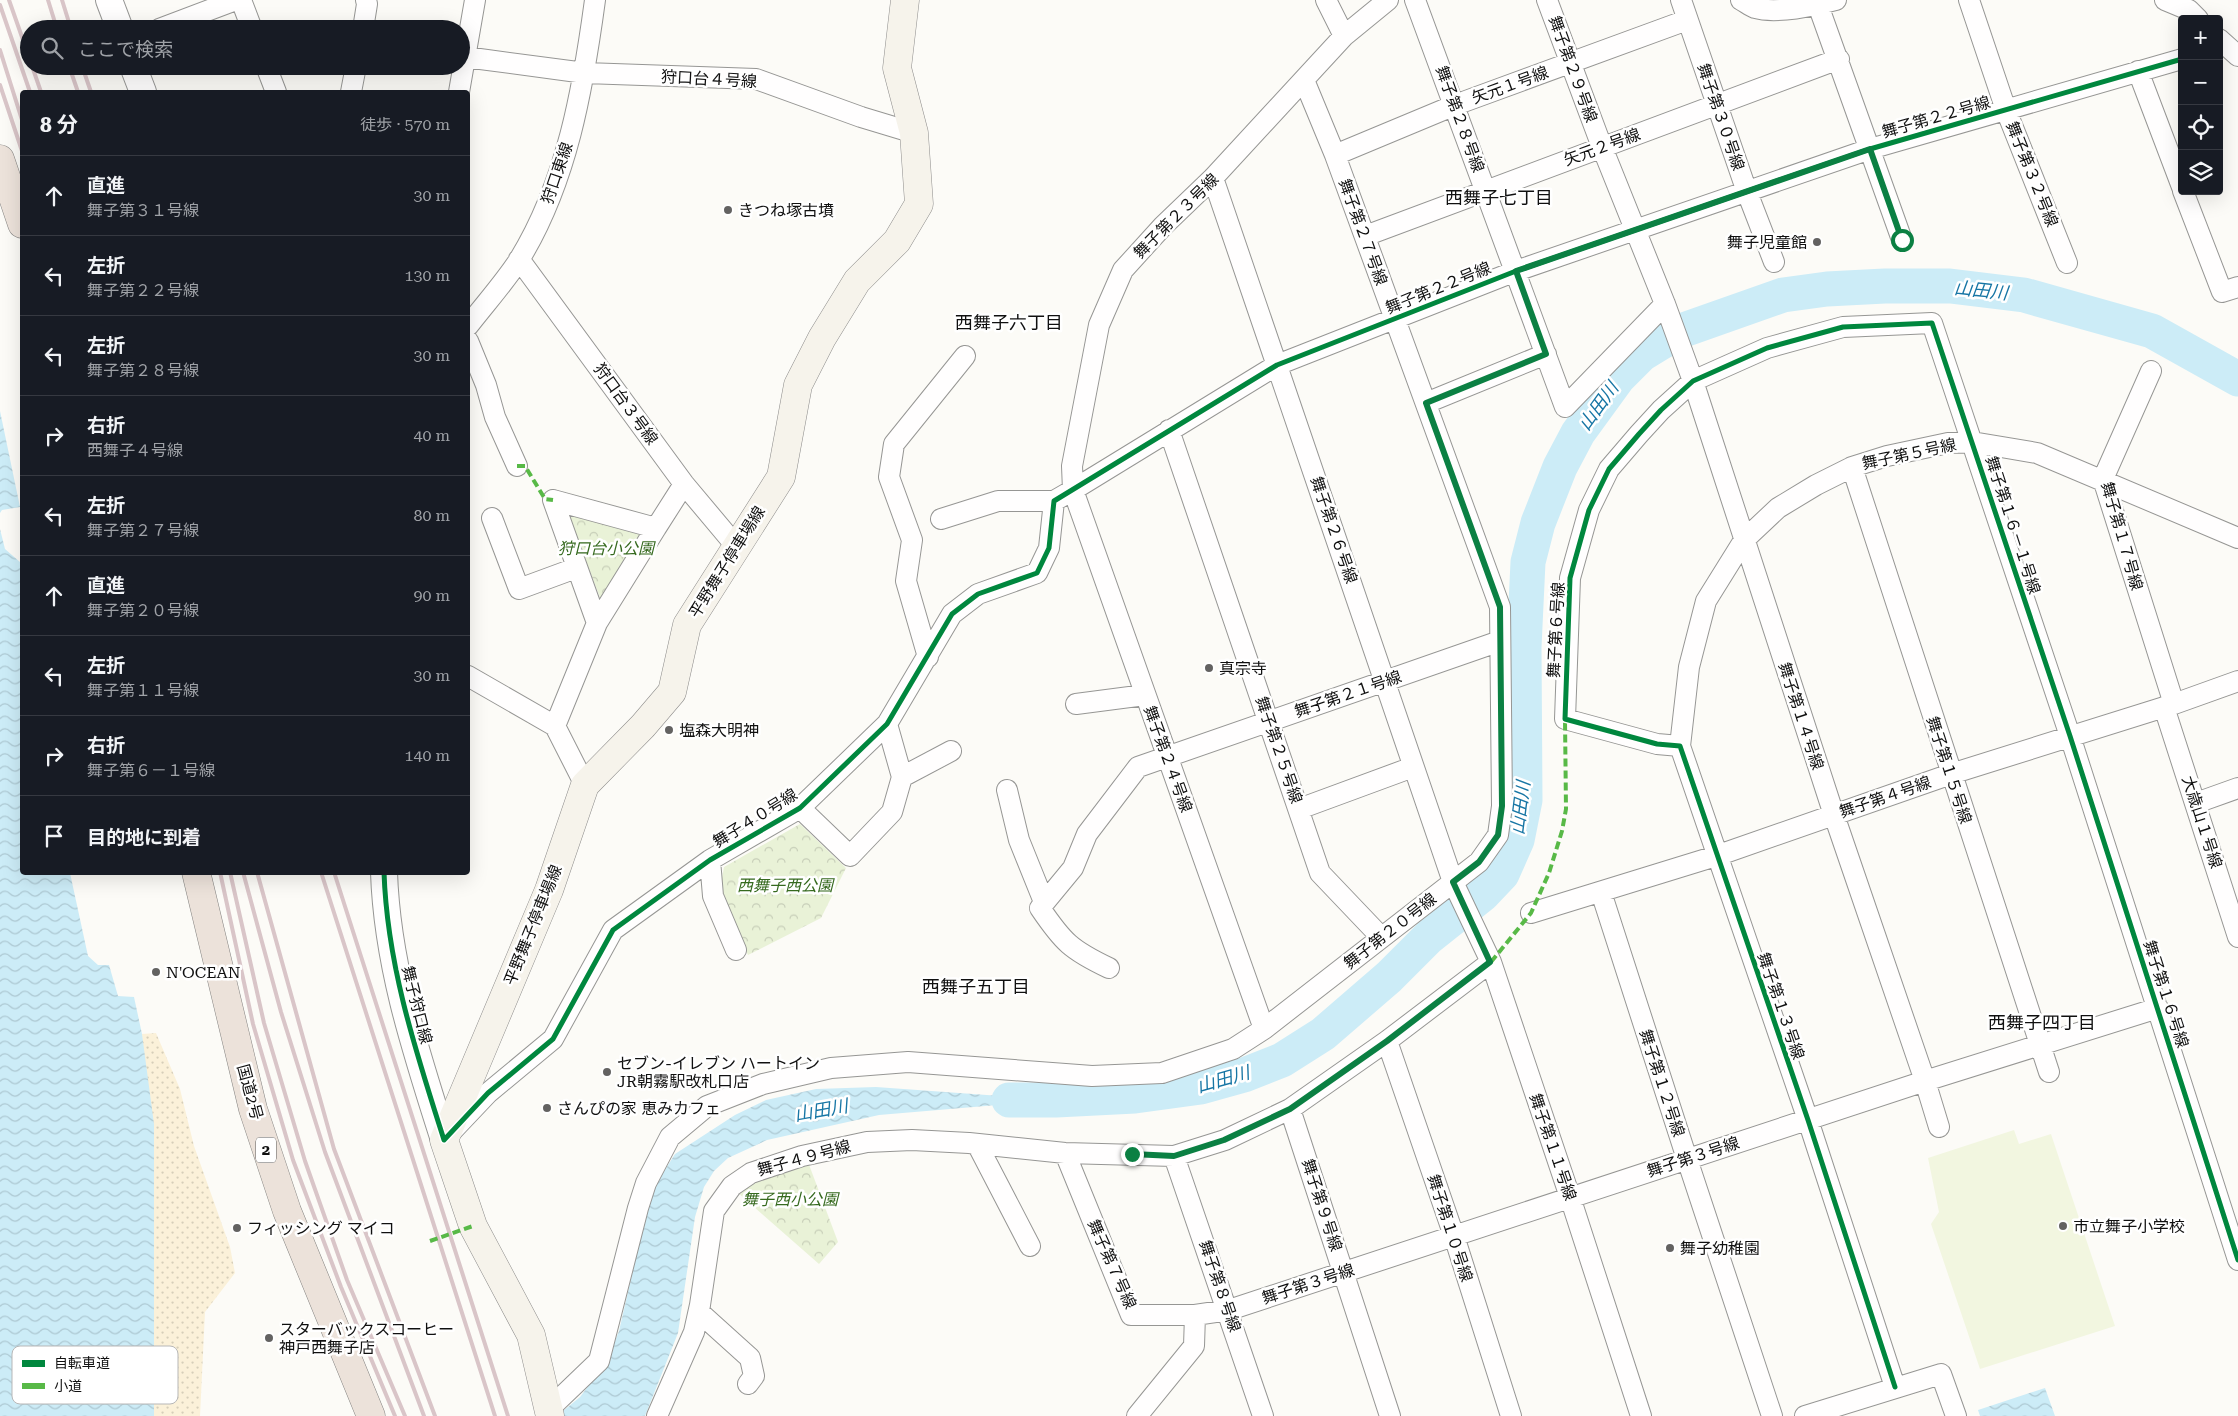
<!DOCTYPE html>
<html lang="ja">
<meta charset="utf-8">
<style>
body{margin:0;font-family:"Roboto Serif","Noto Sans JP",serif;background:#242831;color:#f1f3f6}
.controls{position:absolute;right:15px;top:15px;display:grid;overflow:hidden;border-radius:5px;box-shadow:0 5px 20px #0002}
.controls button{width:45px;height:45px;display:grid;place-items:center;padding:0;border:0;border-bottom:1px solid #363941;background:#171b24;color:#f1f3f6;font:25px sans-serif}
.stop{position:absolute;width:15px;height:15px;margin:-11px;border:4px solid #0b8043;border-radius:50%;background:#fff}
.stop.end{background:#0b8043;border-color:#fff;box-shadow:0 1px 5px #0008}
.list{margin:0;padding:0;list-style:none}
h2{display:flex;justify-content:space-between;align-items:center;height:65px;margin:0;padding:0 20px;font-size:21px}
h2 small{font-size:16px;font-weight:400;color:#9ea1a6}
.list li{display:grid;grid-template-columns:32px 1fr auto;gap:15px;align-items:center;box-sizing:border-box;height:80px;padding:0 20px;border-top:1px solid #363941}
.list b{display:block;font-size:19px;white-space:nowrap}
.list p{margin:0;font-size:16px;white-space:nowrap;color:#9ea1a6}
.list em{font-size:16px;font-style:normal;color:#9ea1a6}
.icon{flex:none;width:28px;height:28px;fill:none;stroke:currentColor;stroke-width:2;stroke-linecap:round;stroke-linejoin:round}
.map{position:relative;flex:none;width:2238px;height:1416px;overflow:hidden}
.search{position:absolute;background:#171b24;box-shadow:0 5px 20px #0002;left:20px;top:20px;width:450px;height:55px;display:flex;align-items:center;gap:12px;box-sizing:border-box;padding:0 18px;border-radius:28px;color:#9ea1a6;font-size:19px}
.panel{position:absolute;background:#171b24;box-shadow:0 5px 20px #0002;left:20px;top:90px;width:450px;height:785px;border-radius:5px}
.map>svg:first-child{display:block}
</style>
<div class="map">
<svg width="2238" height="1416" viewBox="0 0 2238 1416">
<defs>
<pattern id="sand-dots" width="8" height="8" patternUnits="userSpaceOnUse" patternTransform="scale(1.25)"><rect width="8" height="8" fill="#fbf1d9"/><path d="M2 2h.1M6 6h.1" fill="none" stroke="#d6ceb9" stroke-width="1.8" stroke-linecap="round"/></pattern>
<pattern id="park-crowns" width="20" height="18" patternUnits="userSpaceOnUse" patternTransform="scale(1.25)"><rect width="20" height="18" fill="#e9f2d7"/><path d="M2 6a3 3 0 1 1 6 0M12 15a3 3 0 1 1 6 0" fill="none" stroke="#c7ceb8"/></pattern>
<pattern id="water-waves" width="16" height="10" patternUnits="userSpaceOnUse" patternTransform="scale(1.25)"><rect width="16" height="10" fill="#ccecf7"/><path d="M0 5q4-4 8 0t8 0" fill="none" stroke="#aec9d3"/></pattern>
</defs>
<rect width="100%" height="100%" fill="#fcfbf7"/>
<!-- sand -->
<path fill="url(#sand-dots)" d="M156 1033 180 1089 194 1146 230 1247 235 1273 205 1312 200 1416H154L153 1270 142 1034Z"/>
<!-- park -->
<path fill="url(#park-crowns)" d="M566 510 644 533 601 600Z
M800 824 846 868 821 918 748 955 719 894 724 867Z
M808 1162 838 1242 819 1264 738 1193 753 1178Z"/>
<!-- pitch -->
<path fill="#f2f6e0" d="M2014 1130 2019 1144 2051 1134 2115 1326 1980 1369 1931 1224 1939 1212 1928 1158Z"/>
<!-- water -->
<path fill="url(#water-waves)" d="M0 411 20 507 2 510 0 513Z
M0 529 5 549 20 562 22 577V872L70 873 88 956 98 965H109L118 996 134 997 142 1034 154 1124V1416H0Z
M876 1087 1056 1100 879 1115 767 1140 728 1158 714 1171 704 1187 695 1217 678 1333 645 1416H557L580 1397 607 1361 619 1331 651 1192 675 1154 735 1115 766 1100 816 1089Z
M2045 1388 2055 1416H1980L1978 1410Z"/>
<g fill="none" stroke-linecap="round" stroke-linejoin="round">
<!-- river -->
<path stroke="#ccecf7" stroke-width="35" d="M1009 1100H1056L1135 1096 1201 1087 1244 1075 1282 1060 1323 1034 1389 977 1429 937 1483 894 1502 874 1517 840 1525 800 1524 647 1528 562 1538 523 1560 467 1578 433 1618 378 1642 354 1678 332 1783 295 1827 289 1885 286H1950L2024 295 2152 331 2238 379"/>
<!-- minor casing -->
<g stroke="#969694" stroke-width="22">
<path id="minor" d="M241 0 252 29
M1326 0 1344 36
M1415 0 1565 407 1665 304
M1547 0 1602 147 1665 304 1693 381 1834 815 1925 1081 1939 1127
M1681 0 1747 192 1774 262
M1741 0C1745 2 1750 6 1755 8 1776 14 1815 6 1836 0
M1969 0 2006 110 2067 263
M2165 0 2189 10 2198 19
M1818 5 1902 240
M159 29 236 0
M363 29 367 4 366 0
M2219 39 2238 56
M465 57 585 73 756 79 861 117 914 133
M266 66 276 92
M2138 71 2182 187
M351 92 356 66
M459 92 475 0
M1335 155 1455 105 1687 20
M1213 178 1453 882 1491 962 1570 1197 1641 1416
M2183 191 2222 292 2238 287
M1365 236 1839 59
M519 259 684 484 736 546
M468 326C485 304 504 283 519 260 567 182 583 89 595 0
M468 341 486 385 495 417 517 466
M2151 371 2103 479 2174 704
M1426 403 1546 354
M1169 430 1320 873 1381 937
M1852 467 2049 1072
M553 500 656 528 597 623 555 726 585 785
M553 500 597 623
M492 518 519 589 576 568
M941 519 998 501H1054
M656 528 684 484
M928 657 906 581 912 540 889 477 894 444 965 356
M468 676 555 726
M1076 704 1145 695
M2164 707 2238 937
M1680 746 1689 667 1706 601 1744 540 1778 508 1816 485 1852 467 1887 456 1948 443 1972 442 2037 453 2238 538
M902 777 951 751
M1007 790 1019 840 1044 902
M2196 803 2238 788
M800 808 850 856 892 812 902 777 887 724
M1299 809 1413 767
M710 860 713 896 736 950
M1601 892 1687 1159 1772 1416
M1531 913 1716 856 1951 774 2174 704 2238 681
M1109 968C1071 950 1063 942 1040 908L1073 868 1087 834 1138 767 1500 641
M1264 1029 1073 490 1072 466 1099 325 1123 270 1163 226 1213 178 1344 36 1388 0
M1387 1041 1454 1236 1511 1416
M1290 1109 1390 1416
M452 1131 488 1093 553 1039 613 930 710 860 800 808 887 724 952 614 978 594 1037 573 1049 548 1054 501 1073 490 1277 365 1516 271 1870 149 2182 59
M977 1144 1030 1246
M1065 1153 1131 1315H1195L1229 1310 1925 1081 2158 1008
M1174 1156 1263 1416
M699 1312 750 1358 754 1376 748 1384
M1895 1387 1808 1120 1680 746 1657 744 1565 719 1570 578 1589 510 1609 469 1639 434 1661 410 1693 381 1767 348 1843 327 1932 323 2070 736 2238 1260
M549 1409 599 1361 638 1208 646 1183 670 1137 707 1106 763 1084 831 1068 908 1062 1092 1076 1162 1073 1233 1049 1264 1029 1479 862 1498 835 1502 806 1500 607 1335 155 1304 80
M657 1416 694 1332 700 1305 714 1211 732 1186 751 1173 802 1156 867 1142 912 1140 969 1143 1065 1153 1174 1156 1225 1140 1290 1109 1387 1041 1491 962
M1137 1416 1194 1346 1195 1315
M1805 1416 1941 1374 1956 1416"/>
</g>
<!-- tertiary casing -->
<g stroke="#969694" stroke-width="28">
<path id="tertiary" d="M109 0 120 29
M133 66 143 92
M384 872C387 965 416 1052 444 1140"/>
</g>
<!-- secondary casing -->
<g stroke="#8d8c8b" stroke-width="29">
<path id="secondary" d="M550 1416 531 1335 473 1226 444 1140 549 890 585 785 643 726 672 692 687 625 781 477 798 385 822 338 857 281 897 241 919 204 914 133 897 68 905 0"/>
</g>
<!-- trunk casing -->
<g stroke="#848381" stroke-width="29">
<path id="trunk" d="M0 159 22 224
M196 872 253 1109 287 1211 371 1416"/>
</g>
<!-- minor -->
<use href="#minor" stroke="#fffefe" stroke-width="20"/>
<!-- tertiary -->
<use href="#tertiary" stroke="#fffefe" stroke-width="26"/>
<!-- secondary -->
<use href="#secondary" stroke="#f6f3eb" stroke-width="28"/>
<!-- trunk -->
<use href="#trunk" stroke="#ece2da" stroke-width="28"/>
<!-- rail -->
<path stroke="#d9c5c8" stroke-width="4" d="M9 0 29 57
M48 0 57 29
M62 0 71 29
M0 5 30 92
M0 50 22 120
M32 66 41 92
M69 66 78 92
M82 66 91 92
M0 85 22 151
M220 872 253 1024 293 1160 341 1287 395 1416
M230 872 264 1023 305 1161 347 1280 405 1416
M243 872 281 1012 325 1152 424 1416
M257 872 334 1149 435 1416
M321 872 495 1416
M334 872 508 1416"/>
<!-- quiet -->
<path stroke="#58b947" stroke-width="4" stroke-dasharray="8 4" stroke-linecap="butt" d="M517 466H525L545 499 553 500
M1491 962 1531 913 1549 873 1562 831 1566 809 1565 719
M430 1241 473 1226"/>
<!-- cycleway casing -->
<g stroke="#fff" stroke-width="8">
<path id="cycleway" d="M384 872C387 965 416 1052 444 1140L488 1093 553 1039 613 930 710 860 800 808 887 724 952 614 978 594 1037 573 1049 548 1054 501 1277 365 1516 271 1870 149 2182 59
M1895 1387 1808 1120 1680 746 1657 744 1565 719 1570 578 1589 510 1609 469 1639 434 1661 410 1693 381 1767 348 1843 327 1932 323 2070 736 2238 1260"/>
</g>
<!-- cycleway -->
<use href="#cycleway" stroke="#00873e" stroke-width="5"/>
</g>
<g fill="none" stroke-linecap="round" stroke-linejoin="round">
<!-- route -->
<path stroke="#0b8043" stroke-width="6" d="M1132 1154 1174 1156 1224 1140 1290 1109 1387 1041 1490 962 1453 882 1479 862 1498 835 1502 806 1500 607 1426 403 1546 354 1516 271 1870 149 1902 240"/>
</g>
<!-- markers -->
<g fill="#636261" stroke="#fff" stroke-width="2">
<circle cx="728" cy="210" r="5"/>
<circle cx="1817" cy="242" r="5"/>
<circle cx="1209" cy="668" r="5"/>
<circle cx="669" cy="730" r="5"/>
<circle cx="156" cy="972" r="5"/>
<circle cx="607" cy="1072" r="5"/>
<circle cx="547" cy="1108" r="5"/>
<circle cx="2063" cy="1226" r="5"/>
<circle cx="237" cy="1228" r="5"/>
<circle cx="1670" cy="1248" r="5"/>
<circle cx="269" cy="1338" r="5"/>
</g>
<g text-anchor="middle" dominant-baseline="central" stroke-width="5" stroke-linejoin="round" paint-order="stroke">
<!-- shield labels -->
<rect fill="#fff" stroke="#585858" stroke-width="1" x="256" y="1137.5" width="20" height="25" rx="4"/>
<g font-size="15" font-weight="bold" fill="#101010">
<text x="266" y="1150">2</text>
</g>
<!-- street labels -->
<g font-size="16" fill="#101010" stroke="#fff">
<text transform="translate(1573 69) rotate(70)">舞子第２９号線</text>
<text transform="translate(709 79) rotate(3)">狩口台４号線</text>
<text transform="translate(1510 85) rotate(-20)">矢元１号線</text>
<text transform="translate(1721 117) rotate(71)">舞子第３０号線</text>
<text transform="translate(1936 117) rotate(-16)">舞子第２２号線</text>
<text transform="translate(1460 119) rotate(70)">舞子第２８号線</text>
<text transform="translate(1602 147) rotate(-20)">矢元２号線</text>
<text transform="translate(557 173) rotate(-71)">狩口東線</text>
<text transform="translate(2032 174) rotate(68)">舞子第３２号線</text>
<text transform="translate(1176 216) rotate(-45)">舞子第２３号線</text>
<text transform="translate(1363 232) rotate(70)">舞子第２７号線</text>
<text transform="translate(1438 288) rotate(-22)">舞子第２２号線</text>
<text transform="translate(626 404) rotate(54)">狩口台３号線</text>
<text transform="translate(1909 454) rotate(-12)">舞子第５号線</text>
<text transform="translate(2013 525) rotate(72)">舞子第１６－１号線</text>
<text transform="translate(1334 530) rotate(71)">舞子第２６号線</text>
<text transform="translate(2122 536) rotate(74)">舞子第１７号線</text>
<text transform="translate(727 562) rotate(-58)">平野舞子停車場線</text>
<text transform="translate(1556 630) rotate(-87)">舞子第６号線</text>
<text transform="translate(1348 694) rotate(-19)">舞子第２１号線</text>
<text transform="translate(1801 716) rotate(72)">舞子第１４号線</text>
<text transform="translate(1279 750) rotate(71)">舞子第２５号線</text>
<text transform="translate(1168 759) rotate(70)">舞子第２４号線</text>
<text transform="translate(1949 770) rotate(72)">舞子第１５号線</text>
<text transform="translate(1885 797) rotate(-19)">舞子第４号線</text>
<text transform="translate(755 818) rotate(-32)">舞子４０号線</text>
<text transform="translate(2202 822) rotate(72)">大歳山１号線</text>
<text transform="translate(533 925) rotate(-68)">平野舞子停車場線</text>
<text transform="translate(1390 931) rotate(-38)">舞子第２０号線</text>
<text transform="translate(2166 994) rotate(72)">舞子第１６号線</text>
<text transform="translate(417 1005) rotate(76)">舞子狩口線</text>
<text transform="translate(1781 1006) rotate(71)">舞子第１３号線</text>
<text transform="translate(1662 1083) rotate(72)">舞子第１２号線</text>
<text transform="translate(250 1092) rotate(75)">国道2号</text>
<text transform="translate(1553 1147) rotate(71)">舞子第１１号線</text>
<text transform="translate(1693 1157) rotate(-18)">舞子第３号線</text>
<text transform="translate(804 1158) rotate(-15)">舞子４９号線</text>
<text transform="translate(1322 1205) rotate(72)">舞子第９号線</text>
<text transform="translate(1450 1228) rotate(72)">舞子第１０号線</text>
<text transform="translate(1112 1264) rotate(66)">舞子第７号線</text>
<text transform="translate(1308 1284) rotate(-18)">舞子第３号線</text>
<text transform="translate(1220 1286) rotate(71)">舞子第８号線</text>
</g>
<!-- poi labels -->
<g font-size="16" fill="#101010" stroke="#fff" text-anchor="start">
<text x="738" y="210">きつね塚古墳</text>
<text x="1807" y="242" text-anchor="end">舞子児童館</text>
<text x="1219" y="668">真宗寺</text>
<text x="679" y="730">塩森大明神</text>
<text x="166" y="972">N'OCEAN</text>
<text x="617" y="1063">セブン-イレブン ハートイン<tspan x="617" dy="18">JR朝霧駅改札口店</tspan></text>
<text x="557" y="1108">さんぴの家 恵みカフェ</text>
<text x="2073" y="1226">市立舞子小学校</text>
<text x="247" y="1228">フィッシング マイコ</text>
<text x="1680" y="1248">舞子幼稚園</text>
<text x="279" y="1329">スターバックスコーヒー<tspan x="279" dy="18">神戸西舞子店</tspan></text>
</g>
<!-- park labels -->
<g font-size="16" font-style="italic" fill="#366a1f" stroke="#fff">
<text x="606" y="548">狩口台小公園</text>
<text x="785" y="885">西舞子西公園</text>
<text x="790" y="1199">舞子西小公園</text>
</g>
<!-- neighbourhood labels -->
<g font-size="18" fill="#101010" stroke="#fff">
<text x="1499" y="197">西舞子七丁目</text>
<text x="1009" y="322">西舞子六丁目</text>
<text x="976" y="986">西舞子五丁目</text>
<text x="2042" y="1022">西舞子四丁目</text>
</g>
<!-- water labels -->
<g font-size="18" font-style="italic" fill="#1776a5" stroke="#fff">
<text transform="translate(1981 290) rotate(6)">山田川</text>
<text transform="translate(1598 406) rotate(-54)">山田川</text>
<text transform="translate(1520 808) rotate(-83)">山田川</text>
<text transform="translate(1223 1079) rotate(-16)">山田川</text>
<text transform="translate(821 1110) rotate(-10)">山田川</text>
</g>
</g>
<!-- legend -->
<rect x="12" y="1346" width="166" height="58" rx="8" fill="#fff" stroke="#b7b7b7" stroke-width="1"/>
<rect x="22" y="1360" width="23" height="7" fill="#00873e"/>
<rect x="22" y="1383" width="23" height="6" fill="#58b947"/>
<g font-size="14" fill="#101010">
<text x="54" y="1368">自転車道</text>
<text x="54" y="1391">小道</text>
</g>
</svg>
<div class="controls">
<button>+</button>
<button>−</button>
<button><svg class="icon" aria-label="locate" viewBox="0 0 24 24"><circle cx="12" cy="12" r="6"/><path d="M12 2v4M12 18v4M2 12h4M18 12h4"/></svg></button>
<button><svg class="icon" aria-label="layers" viewBox="0 0 24 24"><path d="M12 4l9 5-9 5-9-5zM3 14l9 5 9-5"/></svg></button>
</div>
<div class="stop" style="left:1902px;top:240px"></div>
<div class="stop end" style="left:1132px;top:1154px"></div>
<div class="search"><svg class="icon" aria-label="search" viewBox="0 0 24 24"><circle cx="10" cy="10" r="6"/><path d="M15 15l6 6"/></svg>ここで検索</div>
<section class="panel">
<h2>8 分<small>徒歩 · 570 m</small></h2>
<ul class="list">
<li><svg class="icon" aria-label="ahead" viewBox="0 0 24 24"><path d="M12 20V5M6 11l6-6 6 6"/></svg><div><b>直進</b><p>舞子第３１号線</p></div><em>30 m</em></li>
<li><svg class="icon" aria-label="left" viewBox="0 0 24 24"><path d="M17 20v-9H6M10 6l-5 5 5 5"/></svg><div><b>左折</b><p>舞子第２２号線</p></div><em>130 m</em></li>
<li><svg class="icon" aria-label="left" viewBox="0 0 24 24"><path d="M17 20v-9H6M10 6l-5 5 5 5"/></svg><div><b>左折</b><p>舞子第２８号線</p></div><em>30 m</em></li>
<li><svg class="icon" aria-label="right" viewBox="0 0 24 24"><path d="M7 20v-9h11M14 6l5 5-5 5"/></svg><div><b>右折</b><p>西舞子４号線</p></div><em>40 m</em></li>
<li><svg class="icon" aria-label="left" viewBox="0 0 24 24"><path d="M17 20v-9H6M10 6l-5 5 5 5"/></svg><div><b>左折</b><p>舞子第２７号線</p></div><em>80 m</em></li>
<li><svg class="icon" aria-label="ahead" viewBox="0 0 24 24"><path d="M12 20V5M6 11l6-6 6 6"/></svg><div><b>直進</b><p>舞子第２０号線</p></div><em>90 m</em></li>
<li><svg class="icon" aria-label="left" viewBox="0 0 24 24"><path d="M17 20v-9H6M10 6l-5 5 5 5"/></svg><div><b>左折</b><p>舞子第１１号線</p></div><em>30 m</em></li>
<li><svg class="icon" aria-label="right" viewBox="0 0 24 24"><path d="M7 20v-9h11M14 6l5 5-5 5"/></svg><div><b>右折</b><p>舞子第６－１号線</p></div><em>140 m</em></li>
<li><svg class="icon" aria-label="arrive" viewBox="0 0 24 24"><path d="M6 21V4h12l-3 4 3 4H6"/></svg><div><b>目的地に到着</b></div></li>
</ul>
</section>
</div>
